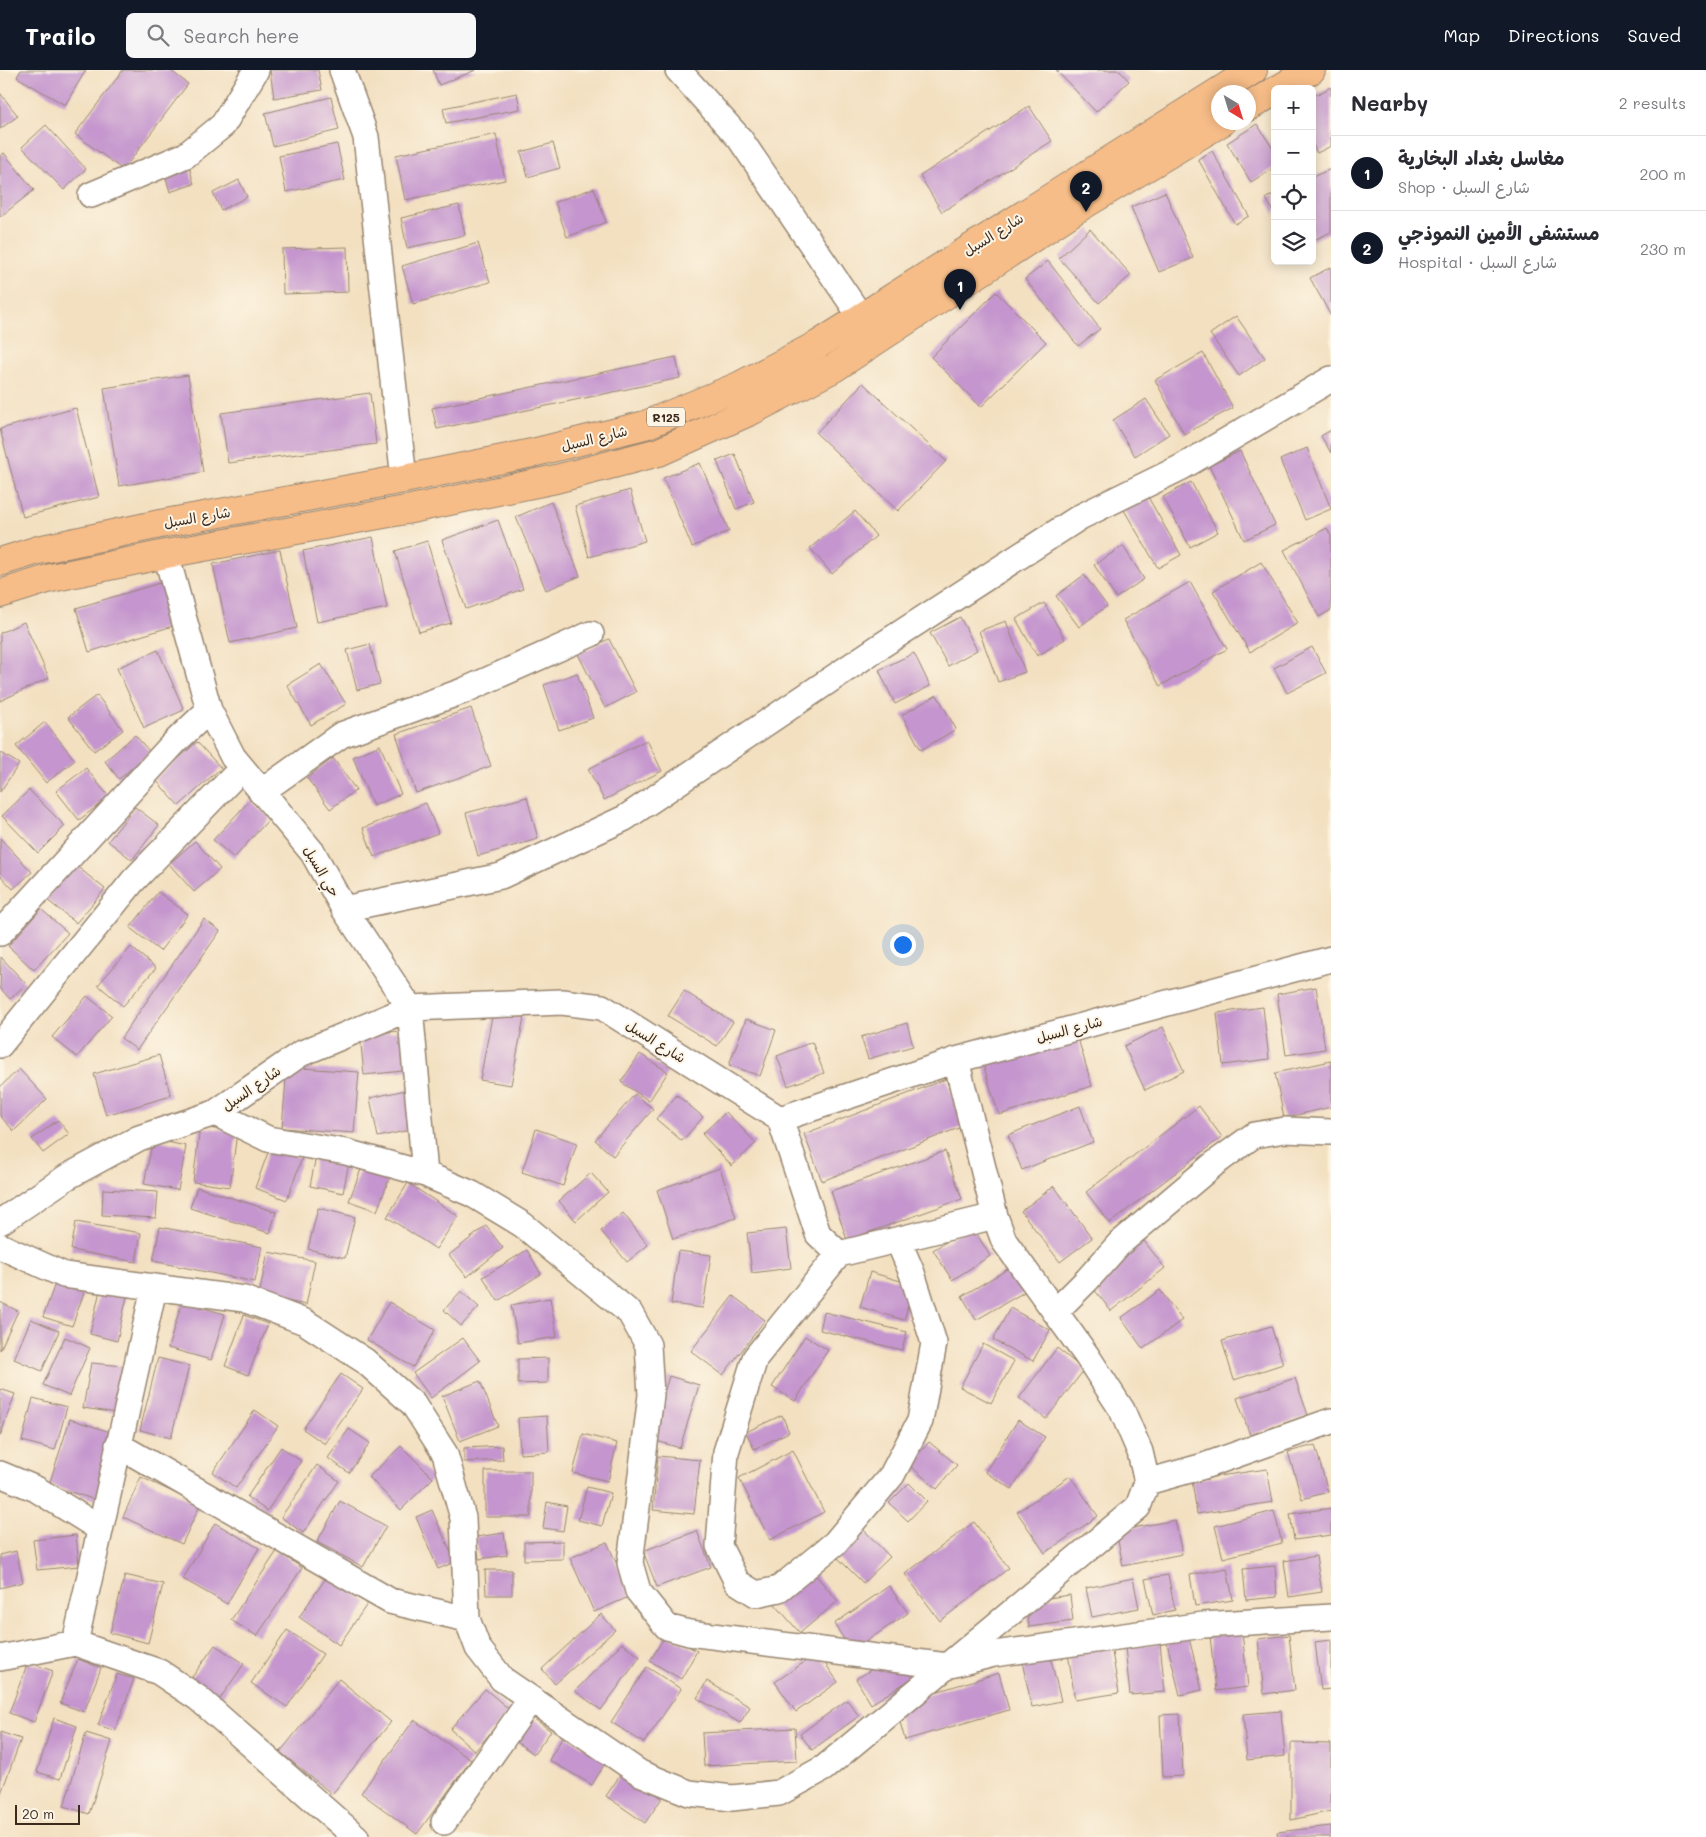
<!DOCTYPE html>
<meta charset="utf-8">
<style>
body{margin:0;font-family:Mali,"Playpen Sans Arabic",sans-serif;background:#f7f7f7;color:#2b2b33}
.controls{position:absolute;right:15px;top:15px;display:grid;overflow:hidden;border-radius:8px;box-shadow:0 2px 12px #0003}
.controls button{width:45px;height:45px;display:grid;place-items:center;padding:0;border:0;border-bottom:1px solid #e1e1e2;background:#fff;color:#2b2b33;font:25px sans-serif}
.compass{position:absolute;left:1211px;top:15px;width:45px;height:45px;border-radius:50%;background:#fff;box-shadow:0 2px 12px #0003;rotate:142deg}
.scale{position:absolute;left:15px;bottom:12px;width:65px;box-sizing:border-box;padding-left:5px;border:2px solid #3b2a1e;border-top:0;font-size:14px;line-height:18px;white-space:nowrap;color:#3b2a1e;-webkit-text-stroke:4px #fcf5e5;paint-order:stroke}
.you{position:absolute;left:902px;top:874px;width:18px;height:18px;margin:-12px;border:4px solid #fff;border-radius:50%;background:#1a73e8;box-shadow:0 0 0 8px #1a73e833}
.badge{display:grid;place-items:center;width:32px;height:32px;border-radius:50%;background:#111827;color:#fff;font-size:16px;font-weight:700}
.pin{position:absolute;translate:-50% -41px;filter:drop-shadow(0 1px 2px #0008)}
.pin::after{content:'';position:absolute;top:26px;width:18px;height:15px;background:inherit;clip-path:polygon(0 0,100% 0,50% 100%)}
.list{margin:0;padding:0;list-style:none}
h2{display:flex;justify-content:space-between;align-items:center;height:65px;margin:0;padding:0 20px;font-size:21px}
h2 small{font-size:16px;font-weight:400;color:#7c7c81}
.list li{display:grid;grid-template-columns:32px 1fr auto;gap:15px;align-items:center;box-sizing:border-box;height:75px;padding:0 20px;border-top:1px solid #e1e1e2}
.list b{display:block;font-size:19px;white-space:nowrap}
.list p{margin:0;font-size:16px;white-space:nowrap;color:#7c7c81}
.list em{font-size:16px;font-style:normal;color:#7c7c81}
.icon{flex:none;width:28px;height:28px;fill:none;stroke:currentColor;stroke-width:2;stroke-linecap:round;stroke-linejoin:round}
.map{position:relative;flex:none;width:1331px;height:1767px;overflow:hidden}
header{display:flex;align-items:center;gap:30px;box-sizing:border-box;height:70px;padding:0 25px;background:#111827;color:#fff}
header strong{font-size:24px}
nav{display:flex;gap:28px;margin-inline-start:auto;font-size:18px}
.search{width:350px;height:45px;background:#f7f7f7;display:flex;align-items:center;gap:12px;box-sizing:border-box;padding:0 18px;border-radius:8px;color:#7c7c81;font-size:19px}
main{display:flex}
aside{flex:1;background:#fff}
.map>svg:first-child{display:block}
</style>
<header>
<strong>Trailo</strong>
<div class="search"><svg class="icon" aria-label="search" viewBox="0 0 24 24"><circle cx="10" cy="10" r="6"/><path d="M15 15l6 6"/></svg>Search here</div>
<nav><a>Map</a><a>Directions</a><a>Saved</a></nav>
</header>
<main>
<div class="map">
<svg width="1331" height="1767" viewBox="0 0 1331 1767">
<rect width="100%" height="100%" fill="#fcf5e5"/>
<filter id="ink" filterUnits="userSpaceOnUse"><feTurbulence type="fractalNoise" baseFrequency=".02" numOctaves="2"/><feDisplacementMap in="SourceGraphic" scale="10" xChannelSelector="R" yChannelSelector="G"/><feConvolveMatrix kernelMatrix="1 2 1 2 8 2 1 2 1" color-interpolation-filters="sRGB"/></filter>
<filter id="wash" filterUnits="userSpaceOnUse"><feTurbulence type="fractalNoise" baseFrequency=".0096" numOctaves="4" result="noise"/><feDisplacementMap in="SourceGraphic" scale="20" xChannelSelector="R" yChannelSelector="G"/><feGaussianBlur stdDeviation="1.12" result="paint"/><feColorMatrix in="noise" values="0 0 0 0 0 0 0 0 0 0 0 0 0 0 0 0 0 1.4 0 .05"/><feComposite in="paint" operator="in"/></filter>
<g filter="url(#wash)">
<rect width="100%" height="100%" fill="#f3e0c1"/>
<g id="blocks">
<!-- building -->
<path fill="#c495ce" d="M21 0H86L65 35 17 7Z
M123 0H170L188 14 123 100 75 64Z
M270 0H318L322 20 274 28Z
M433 0H476L439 15Z
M1056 0H1119L1129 11 1096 42Z
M1331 17V76L1317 83 1312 73V27Z
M0 23 18 46 0 59Z
M517 23 520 39 446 53 443 38Z
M331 27 339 60 273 76 265 43Z
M1029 36 1052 71 942 142 920 106Z
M1257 54 1275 82V97L1251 112 1227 73Z
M46 55 86 99 64 120 22 77Z
M496 64 505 110 405 130 396 85Z
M553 73 560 98 528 107 521 82Z
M337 74 345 110 286 122 279 86Z
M1212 81 1249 146 1235 154 1198 89Z
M4 83 34 120 0 147V86Z
M187 89 194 114 170 122 163 97Z
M1331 99V162L1312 171V107Z
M239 110 247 127 221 140 213 123Z
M594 118 606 152 567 167 555 132Z
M1165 122 1193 188 1159 202 1131 137Z
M1275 124V146L1266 128Z
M459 135 465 165 407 178 401 148Z
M1090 159 1131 205 1099 233 1059 188Z
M478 173 490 212 413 234 402 196Z
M347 177 348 222 283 224 282 179Z
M1048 191 1100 259 1078 276 1025 209Z
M1331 197V246L1310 208Z
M996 222 1046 272 981 337 931 287Z
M1236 246 1265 288 1239 306 1210 264Z
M1203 283 1233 338 1184 364 1155 310Z
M676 287 680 308 437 359 432 338Z
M188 305 203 402 119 416 104 318Z
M863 313 946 391 898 441 816 363Z
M370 323 376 374 228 393 221 343Z
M1146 329 1169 364 1135 386 1113 350Z
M76 338 99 427 23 447 0 359Z
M1331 360V383L1321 366Z
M1307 378 1331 439 1305 450 1280 390Z
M1240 381 1275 455 1244 470 1209 396Z
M735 384 754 432 736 439 717 391Z
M700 393 729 461 692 477 663 408Z
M1191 412 1218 462 1190 477 1163 427Z
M630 420 645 471 589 487 575 436Z
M1148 427 1181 485 1158 498 1124 440Z
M551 432 580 506 546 520 516 447Z
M855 441 876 466 832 504 810 478Z
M498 450 523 519 466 539 442 470Z
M1327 458 1331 466V540L1319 547 1284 480Z
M373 467 387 538 317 552 303 481Z
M427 471 451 553 419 562 395 481Z
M1123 476 1144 509 1116 528 1094 495Z
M280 480 297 558 230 573 213 494Z
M1261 492 1298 553 1250 582 1213 521Z
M1084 505 1107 536 1079 557 1056 526Z
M163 512 176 555 89 582 76 538Z
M1190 512 1227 579 1160 616 1123 550Z
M1044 533 1065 569 1037 586 1016 549Z
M960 547 977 580 948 596 930 563Z
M1006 551 1025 602 998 612 979 561Z
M24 552 49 608 0 631V563Z
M609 569 636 622 605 638 578 584Z
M370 574 380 614 357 620 347 580Z
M1312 577 1326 603 1287 623 1274 598Z
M158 580 184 640 144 658 117 598Z
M914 583 930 616 895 634 879 600Z
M321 594 346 634 311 655 287 615Z
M577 603 593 648 559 660 544 615Z
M97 625 123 660 94 681 68 647Z
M937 625 956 659 921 680 902 645Z
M471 638 491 696 416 723 396 664Z
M45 652 75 690 46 713 16 676Z
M135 665 150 682 119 709 105 691Z
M647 670 662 701 604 730 588 699Z
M197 672 221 698 179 736 155 709Z
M380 675 401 724 373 736 353 687Z
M0 682 19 694 0 722Z
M333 688 356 720 330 739 307 708Z
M86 698 109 727 79 750 56 721Z
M29 720 65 756 38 783 2 746Z
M527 727 538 769 478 786 466 743Z
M250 730 270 748 234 788 213 770Z
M426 733 438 763 374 787 363 758Z
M135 737 159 755 132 790 108 771Z
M0 768 32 802 13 819 0 805Z
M195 771 220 799 194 822 169 794Z
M74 794 105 819 76 853 46 829Z
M158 822 188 844 160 881 130 858Z
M41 839 68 863 34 900 8 876Z
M204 849 220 861 137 980 121 968Z
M131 877 156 898 123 936 98 915Z
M1 887 26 914 10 929 0 918Z
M1316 917 1325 979 1286 985 1277 924Z
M684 921 733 952 717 976 668 946Z
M87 926 112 946 77 987 52 967Z
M1263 937 1269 989 1223 995 1217 943Z
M493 941 524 947 511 1015 480 1010Z
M746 949 776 960 760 1006 729 995Z
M907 953 913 976 868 989 861 967Z
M1163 957 1184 1001 1145 1020 1124 976Z
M409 960 413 1000 364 1005 360 965Z
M1077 965 1092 1016 999 1045 983 994Z
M812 972 824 1003 788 1016 777 986Z
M640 984 668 1002 649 1031 621 1012Z
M159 985 171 1026 106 1045 94 1004Z
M1331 991V1037L1284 1048 1275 1003Z
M287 997 359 1002 354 1063 282 1058Z
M19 999 47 1029 14 1061 0 1046V1017Z
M946 1009 964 1056 822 1111 804 1064Z
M410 1019 418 1058 378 1067 370 1028Z
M635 1024 653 1039 613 1086 595 1070Z
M677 1025 703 1047 682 1071 656 1049Z
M1080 1036 1093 1072 1022 1100 1008 1065Z
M1199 1036 1222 1067 1110 1153 1086 1122Z
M726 1042 756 1073 732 1096 702 1064Z
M58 1050 69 1064 43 1083 32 1069Z
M200 1057 237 1062 230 1117 193 1112Z
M536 1059 577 1073 563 1116 522 1102Z
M153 1069 186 1076 178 1120 144 1114Z
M270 1077 302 1088 287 1130 255 1118Z
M945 1081 962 1129 847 1170 831 1121Z
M316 1086 349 1092 343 1123 310 1116Z
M363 1094 391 1104 377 1141 349 1131Z
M720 1098 736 1148 673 1169 657 1120Z
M591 1103 608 1122 576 1151 559 1131Z
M408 1113 458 1146 436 1179 387 1147Z
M1054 1116 1092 1168 1060 1192 1021 1141Z
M197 1117 276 1142 270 1163 190 1138Z
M103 1119 158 1122 156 1148 102 1145Z
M318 1138 355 1147 345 1188 308 1179Z
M623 1143 648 1175 627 1192 601 1161Z
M76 1152 141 1163 136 1192 71 1180Z
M486 1156 503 1178 467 1207 449 1185Z
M972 1156 990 1186 952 1210 933 1180Z
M160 1157 262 1177 255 1212 153 1191Z
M786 1159 791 1198 752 1203 747 1163Z
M1144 1171 1165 1198 1111 1241 1090 1214Z
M527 1180 541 1204 498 1231 483 1207Z
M678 1181 711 1185 703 1238 671 1234Z
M268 1182 315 1191 306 1235 259 1225Z
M1018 1193 1033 1217 976 1250 962 1226Z
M870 1202 914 1215 904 1250 860 1237Z
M57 1208 86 1217 72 1256 43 1247Z
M101 1216 128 1222 117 1271 90 1264Z
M1160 1220 1182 1250 1143 1279 1121 1248Z
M461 1221 479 1237 461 1256 444 1240Z
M733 1226 765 1250 723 1305 691 1281Z
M550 1228 557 1267 518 1273 511 1235Z
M0 1232 18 1241 0 1280Z
M182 1232 225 1244 211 1290 168 1278Z
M389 1232 435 1260 413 1297 367 1270Z
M1010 1238 1050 1260 1033 1291 993 1270Z
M824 1242 907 1262 902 1280 820 1260Z
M244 1245 268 1254 248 1305 225 1296Z
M31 1249 59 1261 42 1301 14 1289Z
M1271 1256 1283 1294 1234 1310 1222 1271Z
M805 1266 828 1280 795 1331 772 1317Z
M65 1267 90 1278 69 1326 43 1315Z
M463 1268 480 1291 431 1328 413 1303Z
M983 1274 1014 1291 991 1333 960 1317Z
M1057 1278 1084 1300 1046 1349 1019 1328Z
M158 1288 189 1296 171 1368 140 1360Z
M548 1288V1313L518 1314V1289Z
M91 1293 124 1296 117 1343 83 1338Z
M341 1304 363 1319 325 1374 303 1359Z
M669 1306 699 1315 680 1378 650 1369Z
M1295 1308 1308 1345 1250 1365 1237 1328Z
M480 1311 498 1356 460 1371 442 1326Z
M0 1319 15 1324 0 1366Z
M33 1328 67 1337 55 1380 22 1371Z
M255 1340 278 1356 236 1418 213 1402Z
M782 1345 789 1362 754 1379 746 1362Z
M547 1346 549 1382 520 1384 518 1348Z
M70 1349 120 1365 99 1431 49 1415Z
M1018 1350 1045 1367 1012 1419 985 1402Z
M349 1359 370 1373 349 1403 328 1388Z
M583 1364 617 1373 608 1411 573 1403Z
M929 1372 957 1395 937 1419 909 1395Z
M1315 1375 1328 1422 1302 1429 1288 1382Z
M401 1376 433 1408 401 1440 369 1407Z
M502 1376 503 1390 464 1392V1378Z
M281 1377 301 1391 267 1441 247 1427Z
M793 1380 824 1442 770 1470 739 1408Z
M658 1386 700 1390 694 1444 653 1440Z
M317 1395 339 1411 303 1463 281 1447Z
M1267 1399 1273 1432 1197 1444 1192 1410Z
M485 1401H531V1447H485Z
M1070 1406 1098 1446 1045 1483 1017 1442Z
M141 1407 200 1435 182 1474 123 1447Z
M909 1413 927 1431 908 1451 889 1433Z
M587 1417 611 1423 602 1456 578 1450Z
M340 1431 386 1456 363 1497 317 1472Z
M547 1432 567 1436 563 1461 543 1458Z
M1331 1438V1465L1294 1470 1290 1444Z
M432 1440 455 1492 438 1499 416 1447Z
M1274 1441 1282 1473 1223 1488 1215 1456Z
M1175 1450 1182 1484 1123 1496 1116 1461Z
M974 1452 1009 1498 940 1551 905 1504Z
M215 1453 259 1478 227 1534 183 1509Z
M859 1455 890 1487 863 1513 832 1482Z
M697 1461 711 1497 657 1517 643 1481Z
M504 1463 507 1485 479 1489 476 1467Z
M76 1465 79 1496 37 1500 33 1470Z
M563 1471V1489L524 1490V1472Z
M607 1472 631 1526 594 1542 570 1488Z
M16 1481 23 1512 0 1518V1485Z
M277 1481 302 1498 257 1566 231 1550Z
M1316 1486 1322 1522 1289 1527 1284 1491Z
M1275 1496 1277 1527 1246 1530 1243 1499Z
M1227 1498 1233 1530 1195 1536 1190 1505Z
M485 1500H512V1525H486Z
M812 1501 838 1531 800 1563 774 1533Z
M125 1505 163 1514 148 1573 110 1563Z
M328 1505 368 1533 339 1575 299 1547Z
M1168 1505 1175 1540 1153 1545 1145 1509Z
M1133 1508 1139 1538 1092 1547 1086 1518Z
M889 1516 908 1543 852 1581 834 1554Z
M1070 1525 1073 1551 1029 1557 1026 1531Z
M601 1544 615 1560 555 1614 542 1599Z
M287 1560 323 1584 287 1637 251 1613Z
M1242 1562 1248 1617 1216 1621 1210 1566Z
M666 1564 697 1581 681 1609 650 1591Z
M1289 1565 1295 1620 1264 1624 1258 1569Z
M1189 1568 1202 1620 1180 1625 1167 1573Z
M1331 1570V1619L1321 1620 1315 1572Z
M622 1573 640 1587 601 1640 575 1621Z
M1160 1573 1165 1622 1130 1625 1125 1577Z
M215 1575 244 1594 219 1630 190 1610Z
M1111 1576 1119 1623 1075 1630 1068 1583Z
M906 1578 921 1603 871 1634 856 1609Z
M818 1583 838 1612 796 1642 775 1612Z
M1050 1586 1061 1631 1032 1637 1022 1592Z
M78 1589 101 1598 84 1642 60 1633Z
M28 1592 53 1601 34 1652 9 1643Z
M647 1597 681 1619 644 1673 611 1652Z
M999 1603 1009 1640 905 1670 895 1634Z
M117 1604 134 1609 115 1661 98 1655Z
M339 1609 391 1652 332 1724 280 1682Z
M707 1611 750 1637 740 1653 697 1628Z
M485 1619 510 1640 475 1681 450 1659Z
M847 1630 859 1646 812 1680 800 1664Z
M1281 1641 1285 1686 1247 1690 1243 1644Z
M1180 1644 1183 1706 1163 1707 1160 1645Z
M529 1645 551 1661 534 1684 512 1669Z
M54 1648 77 1656 60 1709 37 1702Z
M414 1650 471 1690 417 1764 361 1723Z
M795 1658 797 1691 704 1696 702 1663Z
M0 1662 21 1669 0 1726Z
M86 1663 112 1671 89 1744 64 1736Z
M564 1665 607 1690 592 1715 549 1690Z
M1291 1673 1331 1674V1741L1291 1750Z
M623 1701 662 1728 645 1753 606 1726Z
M1331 1756V1767H1278L1277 1762Z"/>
</g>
</g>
<g filter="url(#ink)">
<use href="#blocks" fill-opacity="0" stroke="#978570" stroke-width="1"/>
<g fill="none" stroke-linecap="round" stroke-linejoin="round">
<!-- minor casing -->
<g stroke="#978570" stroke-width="28">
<path id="minor" d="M342 0 366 67 404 409
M678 0 740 69 861 247
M91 125 186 85 223 55 256 0
M166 484 209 640 233 687 313 783 344 839 410 938 425 1104
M261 722 341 665 463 621 591 564
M344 839 501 806 625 748 879 577 1080 447 1182 397 1331 309
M0 863 174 673 209 640
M0 975 133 811 242 698
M215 1043 268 1069 346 1082 425 1104 472 1124 523 1155 630 1243 648 1275 651 1325 630 1493 638 1521 667 1557 689 1563 947 1596 1138 1437 1147 1412 1140 1382 1122 1340 1087 1286 1004 1171 995 1146 956 990
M780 1049 818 1164 839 1184 995 1146
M0 1152 67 1107 139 1068 215 1043 300 984 410 938 562 932 602 937 780 1049 956 990 1331 889
M0 1176 64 1205 244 1229 305 1252 365 1291 413 1334 445 1384 463 1448 467 1549 478 1578 502 1609 640 1703 689 1723 732 1728 779 1723 824 1698 947 1596 994 1584 1203 1555 1331 1547
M839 1184 755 1288 726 1382 719 1476 737 1512 756 1524 779 1519 835 1473 892 1405 920 1351 934 1273 912 1203 898 1170
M1055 1242 1087 1210 1119 1174 1214 1094 1254 1065 1285 1060 1331 1062
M118 1375 390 1531 467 1549
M0 1404 36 1419 99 1458
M1147 1412 1204 1396 1331 1351
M75 1573 154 1218
M0 1588 75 1573 159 1602 198 1628 356 1767
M444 1752 531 1629"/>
</g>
<!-- primary casing -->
<g stroke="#978570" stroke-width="30">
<path id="primary" d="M1279 19 1311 0
M1248 37 1275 21
M0 492 38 480 160 454 404 409 532 383 645 355 739 316 819 274 1253 0
M0 524 51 508 166 484 411 439 556 409 659 382 753 340 834 298 1075 140 1222 52"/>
</g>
<!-- minor -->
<use href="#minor" stroke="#fff" stroke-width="25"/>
<!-- primary -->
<use href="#primary" stroke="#f7bd88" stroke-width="28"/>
</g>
</g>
<g text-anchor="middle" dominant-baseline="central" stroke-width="4" stroke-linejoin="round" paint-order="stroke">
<!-- shield labels -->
<rect fill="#fcf5e5" stroke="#75675a" stroke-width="1" x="647" y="337.5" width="38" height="19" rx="4"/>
<g font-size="12" font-weight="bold" fill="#3b2a1e">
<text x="666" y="347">R125</text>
</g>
<!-- street labels -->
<g font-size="14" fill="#3b2a1e" stroke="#fcf5e5">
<text transform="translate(993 164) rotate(-32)">شارع السبل</text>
<text transform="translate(594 368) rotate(-14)">شارع السبل</text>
<text transform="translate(197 447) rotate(-10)">شارع السبل</text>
<text transform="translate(322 801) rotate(59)">حي السبل</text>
<text transform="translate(1069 959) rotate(-15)">شارع السبل</text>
<text transform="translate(656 971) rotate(32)">شارع السبل</text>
<text transform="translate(251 1018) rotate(-35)">شارع السبل</text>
</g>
</g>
</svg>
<div class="controls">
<button>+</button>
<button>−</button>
<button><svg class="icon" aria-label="locate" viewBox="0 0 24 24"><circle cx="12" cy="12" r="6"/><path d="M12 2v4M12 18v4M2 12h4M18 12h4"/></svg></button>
<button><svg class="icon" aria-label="layers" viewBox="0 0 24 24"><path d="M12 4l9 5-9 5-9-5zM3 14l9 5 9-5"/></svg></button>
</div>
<svg class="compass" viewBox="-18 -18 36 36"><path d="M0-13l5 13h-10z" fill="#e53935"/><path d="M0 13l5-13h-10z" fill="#7c7c81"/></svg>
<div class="scale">20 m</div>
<div class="you"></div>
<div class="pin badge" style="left:960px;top:240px">1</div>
<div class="pin badge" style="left:1086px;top:142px">2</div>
</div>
<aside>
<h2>Nearby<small>2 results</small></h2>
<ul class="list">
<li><span class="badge">1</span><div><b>مغاسل بغداد البخارية</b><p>Shop · شارع السبل</p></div><em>200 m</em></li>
<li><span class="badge">2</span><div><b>مستشفى الأمين النموذجي</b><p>Hospital · شارع السبل</p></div><em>230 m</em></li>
</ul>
</aside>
</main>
